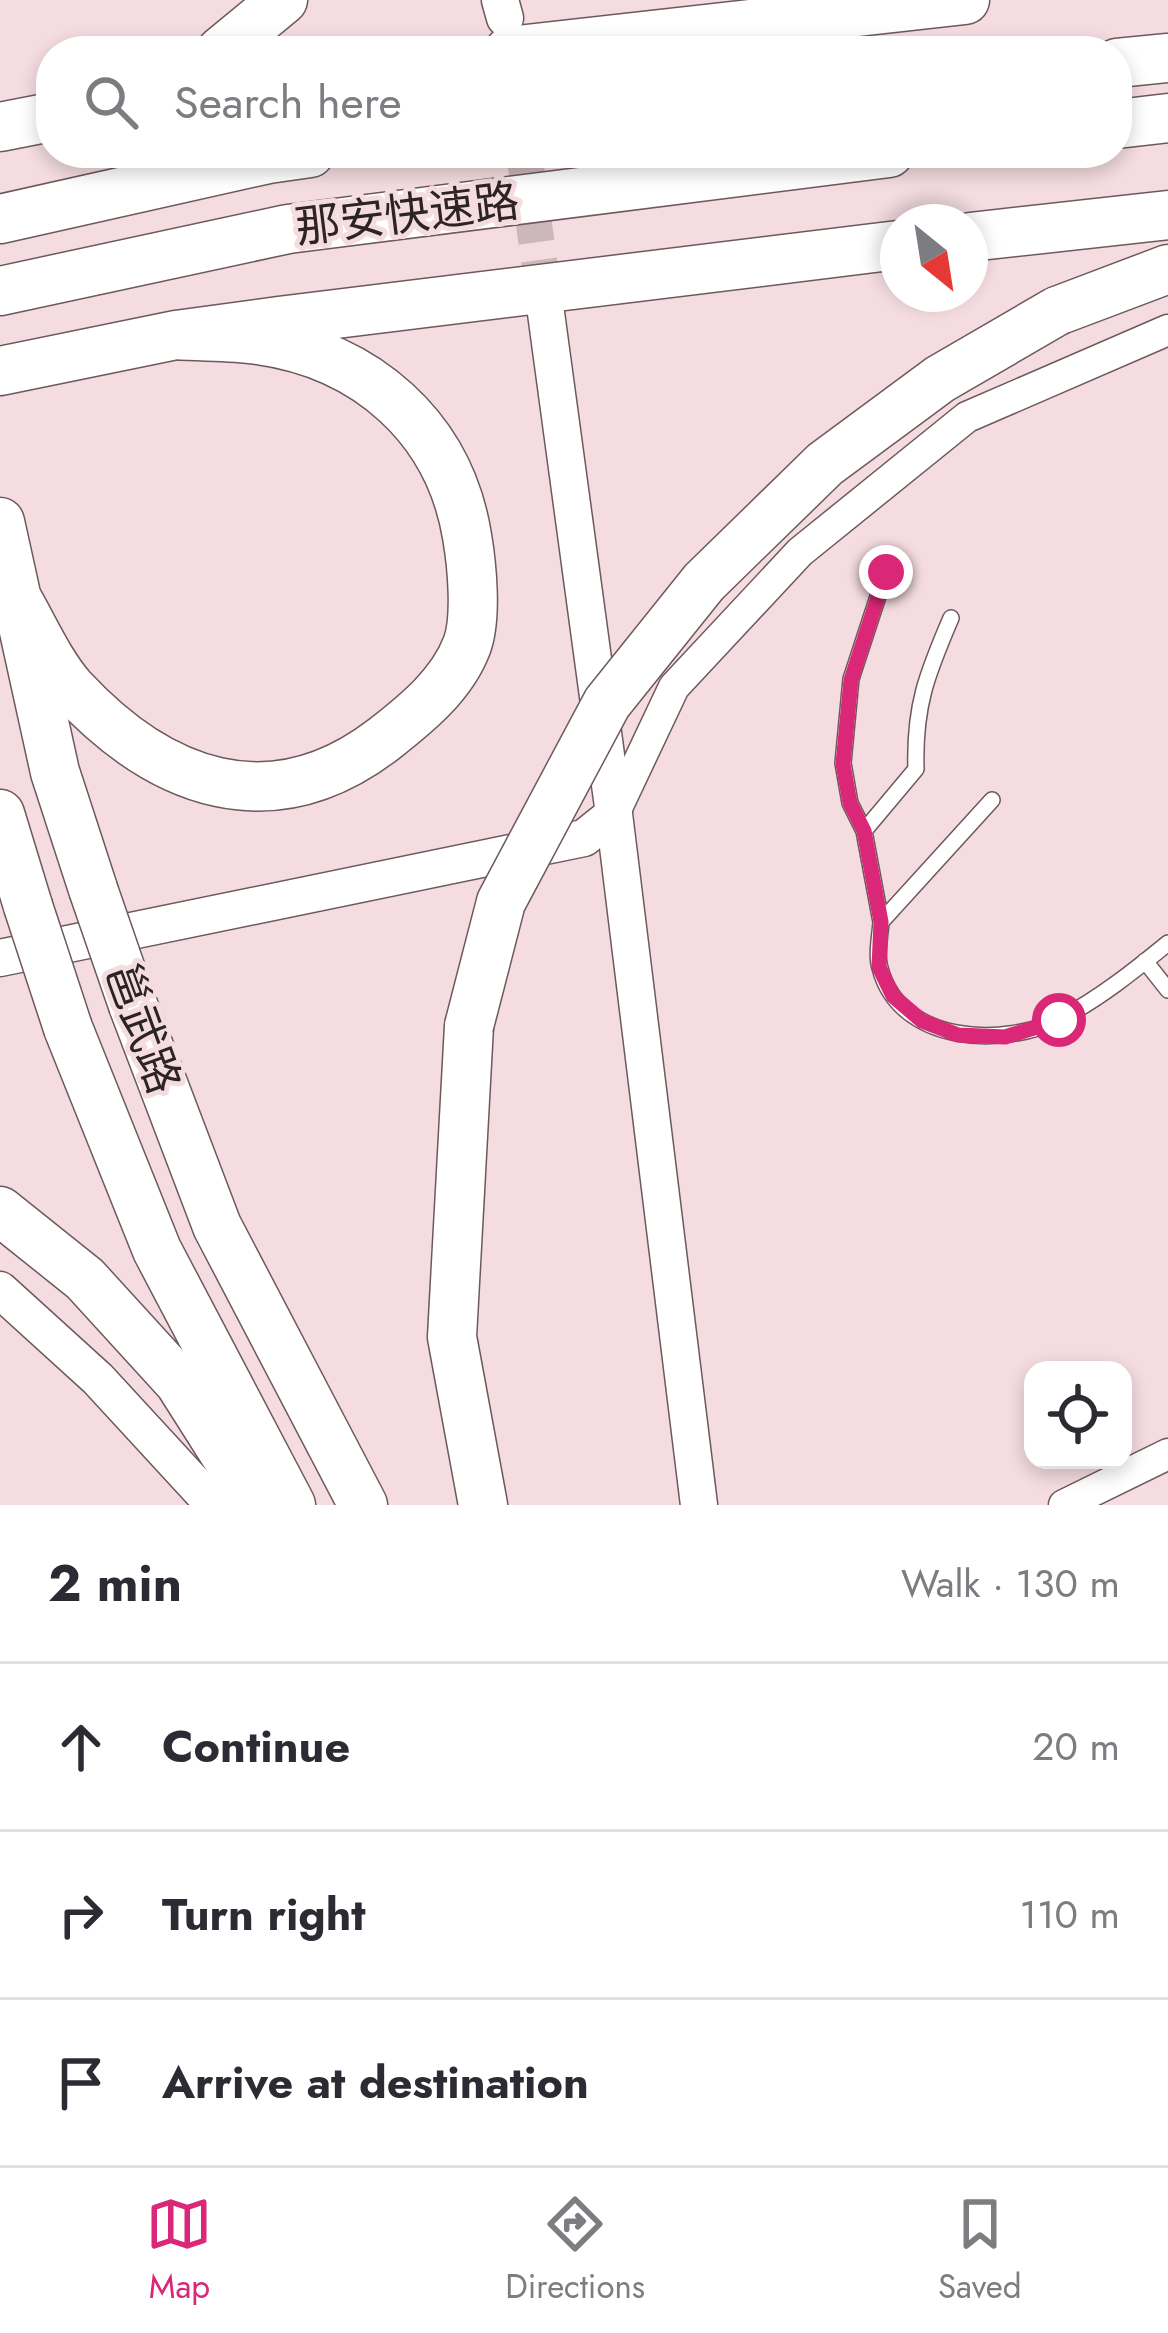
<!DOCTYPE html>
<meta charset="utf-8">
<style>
body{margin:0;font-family:Jost,"Noto Sans SC",sans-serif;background:#f7f7f7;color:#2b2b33}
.controls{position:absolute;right:36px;bottom:36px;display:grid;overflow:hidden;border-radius:24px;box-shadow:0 6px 18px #0003}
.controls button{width:108px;height:108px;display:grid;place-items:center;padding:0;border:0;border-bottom:3px solid #e1e1e2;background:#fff;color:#2b2b33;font:60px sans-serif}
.compass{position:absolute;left:880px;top:204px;width:108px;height:108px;border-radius:50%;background:#fff;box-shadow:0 6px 18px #0003;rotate:150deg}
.stop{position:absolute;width:36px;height:36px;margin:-27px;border:9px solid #db2777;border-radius:50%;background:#fff}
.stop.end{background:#db2777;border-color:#fff;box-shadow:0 3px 12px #0008}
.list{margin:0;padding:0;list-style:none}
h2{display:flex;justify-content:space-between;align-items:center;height:156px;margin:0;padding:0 48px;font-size:51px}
h2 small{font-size:39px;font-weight:400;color:#7c7c81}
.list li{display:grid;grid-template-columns:78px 1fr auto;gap:36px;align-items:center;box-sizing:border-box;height:168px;padding:0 48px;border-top:3px solid #e1e1e2}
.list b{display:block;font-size:45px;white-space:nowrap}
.list em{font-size:39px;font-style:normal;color:#7c7c81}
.icon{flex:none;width:66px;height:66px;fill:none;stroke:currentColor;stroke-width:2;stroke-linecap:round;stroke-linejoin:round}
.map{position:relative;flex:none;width:1168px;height:1505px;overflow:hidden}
.search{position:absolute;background:#fff;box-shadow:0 6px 18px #0003;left:36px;right:36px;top:36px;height:132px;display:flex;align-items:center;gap:30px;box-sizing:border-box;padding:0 42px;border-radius:48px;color:#7c7c81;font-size:45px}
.sheet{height:660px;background:#fff}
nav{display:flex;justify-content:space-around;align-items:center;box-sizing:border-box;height:168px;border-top:3px solid #e1e1e2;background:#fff;font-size:33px;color:#7c7c81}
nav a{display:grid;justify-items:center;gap:6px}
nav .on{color:#db2777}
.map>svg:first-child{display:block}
</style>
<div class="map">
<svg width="1168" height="1505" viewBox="0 0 1168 1505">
<rect width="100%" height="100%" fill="#f4dce0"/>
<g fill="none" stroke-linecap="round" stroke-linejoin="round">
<!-- tertiary-tunnel -->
<path stroke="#ccb7bb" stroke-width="36" stroke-dasharray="36 18" stroke-linecap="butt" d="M524 153 546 310"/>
<!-- service casing -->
<g stroke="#6d595c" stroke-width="18">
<path id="service" d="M992 800 881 922C880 936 876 955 880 968 900 1045 1005 1048 1062 1018 1100 998 1135 970 1168 943
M864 831 916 769C914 706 927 674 951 618
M881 922 864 831 850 803 843 763 851 679 886 572
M1145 961 1168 990"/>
</g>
<!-- minor casing -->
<g stroke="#6d595c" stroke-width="33">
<path id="minor" d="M614 814 674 687 800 552 967 417 1168 330
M1064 1505 1168 1454"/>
</g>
<!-- tertiary casing -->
<g stroke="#6d595c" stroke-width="39">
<path id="tertiary" d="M500 0 505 18
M546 313 614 814 699 1505
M0 958 584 838 614 814
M0 1290 98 1379 214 1505"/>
</g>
<!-- primary casing -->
<g stroke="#6d595c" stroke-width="51">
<path id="primary" d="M0 522 55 772 93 889
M0 814 28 906
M133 1005 217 1226 363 1505
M68 1028 157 1250 291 1505"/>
</g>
<!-- trunk casing -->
<g stroke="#6d595c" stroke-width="51">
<path id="trunk" d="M221 51 283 0
M509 51 965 0
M1117 63 1168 58
M1117 124 1168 118
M0 127 51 117
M0 219 268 159 310 153
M970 237 1168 215
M0 291 288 229 889 153
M1057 311 1168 269
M0 371 176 335 279 321 898 245
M19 602C35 630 50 664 71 688 160 784 271 826 384 739 416 714 452 685 467 645 477 618 472 565 467 536 449 427 366 355 258 340 231 336 203 337 176 335
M469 1026 452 1337 483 1505
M0 1211 85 1279 179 1382 257 1505"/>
</g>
<!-- service -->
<use href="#service" stroke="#fff" stroke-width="15"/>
<!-- minor -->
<use href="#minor" stroke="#fff" stroke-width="30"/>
<!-- tertiary -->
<use href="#tertiary" stroke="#fff" stroke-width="36"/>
<!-- primary -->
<use href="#primary" stroke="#fff" stroke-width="48"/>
<!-- trunk -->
<use href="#trunk" stroke="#fff" stroke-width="48"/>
<!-- primary-bridge casing -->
<g stroke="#6d595c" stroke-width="51" stroke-linecap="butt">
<path id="primary-bridge" d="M93 889 133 1005
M28 906 68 1028"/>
</g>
<!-- trunk-bridge casing -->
<g stroke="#6d595c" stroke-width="51" stroke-linecap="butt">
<path id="trunk-bridge" d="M469 1026 501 902 607 703 704 582 825 464 940 379 1057 311"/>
</g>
<!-- primary-bridge -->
<use href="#primary-bridge" stroke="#fff" stroke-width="48"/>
<!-- trunk-bridge -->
<use href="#trunk-bridge" stroke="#fff" stroke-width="48"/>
</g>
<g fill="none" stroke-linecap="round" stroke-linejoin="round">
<!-- route -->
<path stroke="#db2777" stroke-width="15" d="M886 572 851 680 843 764 850 803 864 831 881 922 879 967 893 996 922 1021 958 1035 1005 1037 1059 1020"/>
</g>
<g text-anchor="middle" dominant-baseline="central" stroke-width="10" stroke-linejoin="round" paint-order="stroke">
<!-- street labels -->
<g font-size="45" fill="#2c2325" stroke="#f4dce0">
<text transform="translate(407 214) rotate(-7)">那安快速路</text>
<text transform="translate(143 1028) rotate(70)">邕武路</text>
</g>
</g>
</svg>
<div class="controls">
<button><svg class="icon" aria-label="locate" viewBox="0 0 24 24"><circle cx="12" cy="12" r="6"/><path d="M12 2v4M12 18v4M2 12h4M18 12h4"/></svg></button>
</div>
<svg class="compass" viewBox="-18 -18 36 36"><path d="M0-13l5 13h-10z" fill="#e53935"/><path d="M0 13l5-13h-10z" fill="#7c7c81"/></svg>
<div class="stop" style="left:1059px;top:1020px"></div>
<div class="stop end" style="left:886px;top:572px"></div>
<div class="search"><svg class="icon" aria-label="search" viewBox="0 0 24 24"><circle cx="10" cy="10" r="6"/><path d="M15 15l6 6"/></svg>Search here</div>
</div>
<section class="sheet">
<h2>2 min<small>Walk · 130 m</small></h2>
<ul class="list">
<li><svg class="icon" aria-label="ahead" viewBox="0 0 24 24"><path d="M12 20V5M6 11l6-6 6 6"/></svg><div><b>Continue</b></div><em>20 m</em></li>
<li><svg class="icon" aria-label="right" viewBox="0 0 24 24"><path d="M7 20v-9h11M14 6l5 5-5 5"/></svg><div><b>Turn right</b></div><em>110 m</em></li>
<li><svg class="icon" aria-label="arrive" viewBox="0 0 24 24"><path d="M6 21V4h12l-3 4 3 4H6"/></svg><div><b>Arrive at destination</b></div></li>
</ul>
</section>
<nav>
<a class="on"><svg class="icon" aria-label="map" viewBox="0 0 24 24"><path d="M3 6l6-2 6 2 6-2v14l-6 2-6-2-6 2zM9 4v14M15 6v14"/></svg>Map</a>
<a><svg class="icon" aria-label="directions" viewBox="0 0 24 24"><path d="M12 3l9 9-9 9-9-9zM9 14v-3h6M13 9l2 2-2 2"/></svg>Directions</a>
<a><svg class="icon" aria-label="saved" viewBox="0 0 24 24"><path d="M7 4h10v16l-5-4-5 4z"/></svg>Saved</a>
</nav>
